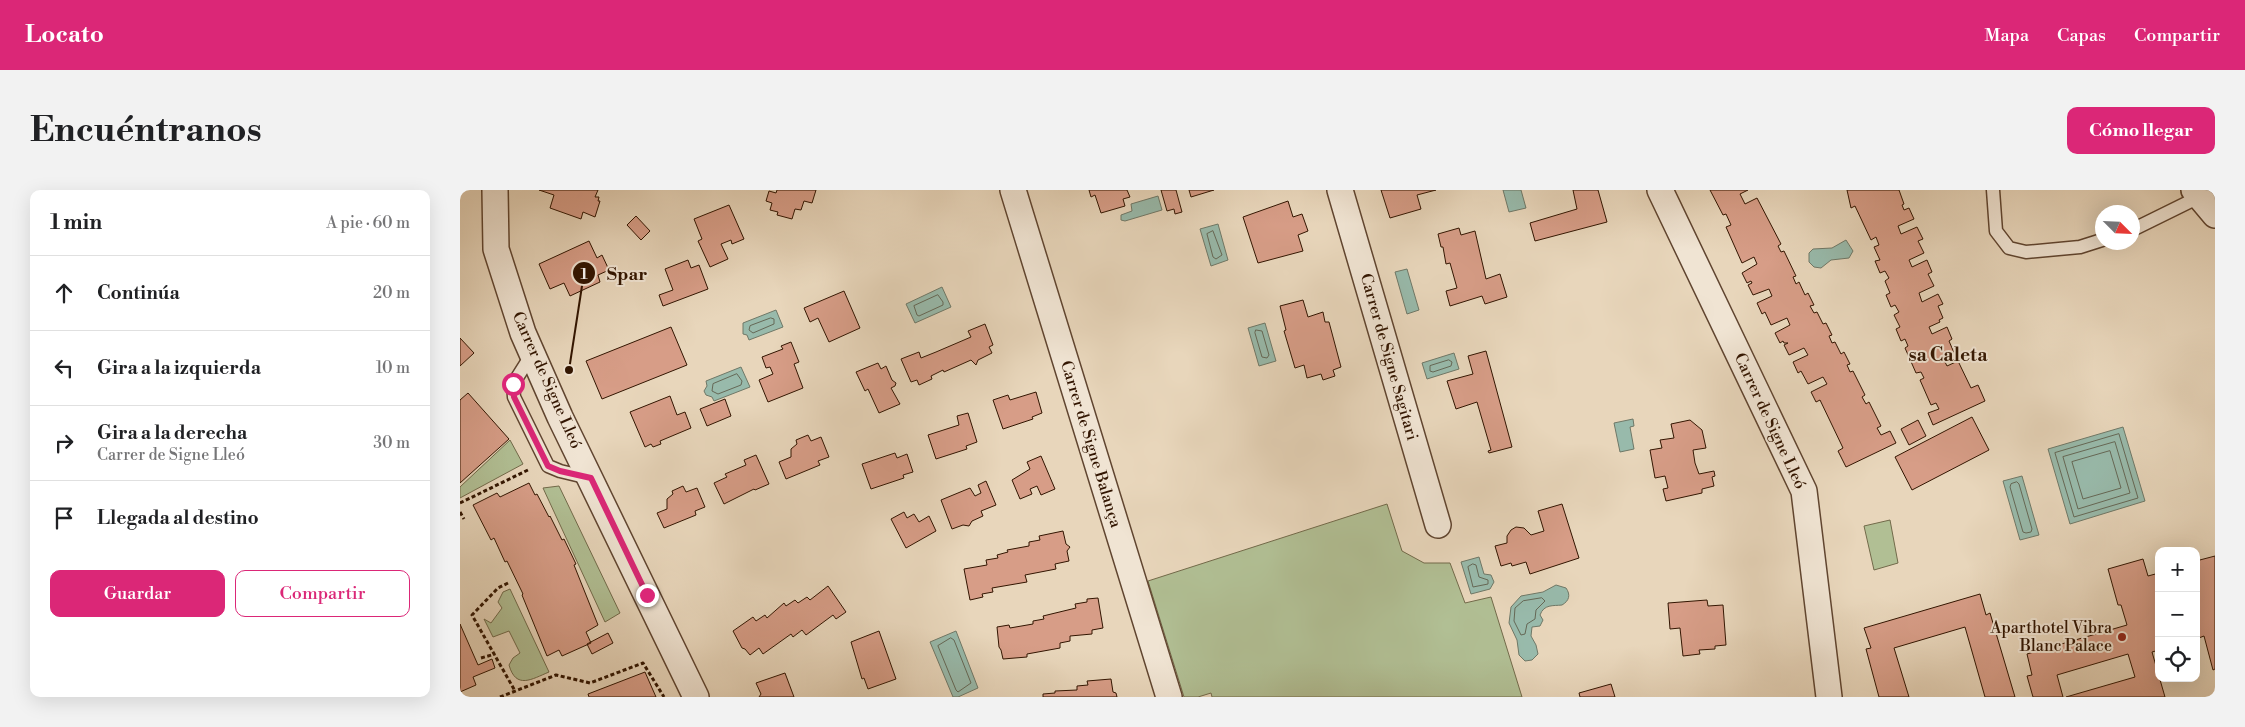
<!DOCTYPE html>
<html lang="es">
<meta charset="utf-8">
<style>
body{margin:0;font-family:"Libre Bodoni",serif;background:#f2f2f2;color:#202124}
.controls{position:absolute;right:15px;bottom:15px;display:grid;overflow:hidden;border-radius:10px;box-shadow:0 5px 20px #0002}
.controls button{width:45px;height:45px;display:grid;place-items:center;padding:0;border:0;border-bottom:1px solid #e0e0e0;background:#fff;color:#202124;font:25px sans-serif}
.compass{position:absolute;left:1635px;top:15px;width:45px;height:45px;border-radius:50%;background:#fff;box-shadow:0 5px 20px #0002;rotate:114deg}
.stop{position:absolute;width:15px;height:15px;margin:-11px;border:4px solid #db2777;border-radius:50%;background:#fff}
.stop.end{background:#db2777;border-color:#fff;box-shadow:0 1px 5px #0008}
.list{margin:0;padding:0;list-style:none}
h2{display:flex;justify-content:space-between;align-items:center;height:65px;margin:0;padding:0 20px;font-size:21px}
h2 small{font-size:16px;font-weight:400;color:#757577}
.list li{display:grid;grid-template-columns:32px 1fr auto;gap:15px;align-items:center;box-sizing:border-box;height:75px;padding:0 20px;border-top:1px solid #e0e0e0}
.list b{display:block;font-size:19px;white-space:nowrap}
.list p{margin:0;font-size:16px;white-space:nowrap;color:#757577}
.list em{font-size:16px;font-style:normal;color:#757577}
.actions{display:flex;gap:10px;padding:15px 20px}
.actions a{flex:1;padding:11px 0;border:1px solid #db2777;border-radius:10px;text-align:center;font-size:18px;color:#db2777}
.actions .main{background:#db2777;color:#fff}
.icon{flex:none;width:28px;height:28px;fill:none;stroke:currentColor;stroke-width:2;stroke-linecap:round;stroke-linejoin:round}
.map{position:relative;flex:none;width:1755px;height:507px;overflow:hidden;border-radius:10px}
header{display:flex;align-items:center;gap:30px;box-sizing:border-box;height:70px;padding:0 25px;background:#db2777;color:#fff}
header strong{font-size:24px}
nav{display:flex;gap:28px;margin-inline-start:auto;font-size:18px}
.intro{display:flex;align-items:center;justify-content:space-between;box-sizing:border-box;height:120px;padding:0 30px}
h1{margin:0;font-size:35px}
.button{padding:12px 22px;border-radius:10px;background:#db2777;color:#fff;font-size:18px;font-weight:700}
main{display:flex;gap:30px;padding:0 30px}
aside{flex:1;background:#fff;border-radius:10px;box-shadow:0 5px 20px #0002}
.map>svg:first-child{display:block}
</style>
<header>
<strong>Locato</strong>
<nav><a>Mapa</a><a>Capas</a><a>Compartir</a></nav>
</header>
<div class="intro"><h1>Encuéntranos</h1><a class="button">Cómo llegar</a></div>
<main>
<aside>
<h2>1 min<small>A pie · 60 m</small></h2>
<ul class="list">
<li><svg class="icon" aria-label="ahead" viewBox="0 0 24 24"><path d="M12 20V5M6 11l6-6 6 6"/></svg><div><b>Continúa</b></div><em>20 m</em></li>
<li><svg class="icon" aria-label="left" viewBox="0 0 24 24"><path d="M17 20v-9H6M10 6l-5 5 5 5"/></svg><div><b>Gira a la izquierda</b></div><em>10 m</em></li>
<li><svg class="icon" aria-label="right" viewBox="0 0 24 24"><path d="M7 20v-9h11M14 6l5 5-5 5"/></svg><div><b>Gira a la derecha</b><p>Carrer de Signe Lleó</p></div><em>30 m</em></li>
<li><svg class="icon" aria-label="arrive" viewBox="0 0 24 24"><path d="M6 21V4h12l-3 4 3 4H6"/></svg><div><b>Llegada al destino</b></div></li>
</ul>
<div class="actions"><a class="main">Guardar</a><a>Compartir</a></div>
</aside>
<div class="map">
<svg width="1755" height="507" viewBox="0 0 1755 507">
<rect width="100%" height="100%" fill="#e8d6bb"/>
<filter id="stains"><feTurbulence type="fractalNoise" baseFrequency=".004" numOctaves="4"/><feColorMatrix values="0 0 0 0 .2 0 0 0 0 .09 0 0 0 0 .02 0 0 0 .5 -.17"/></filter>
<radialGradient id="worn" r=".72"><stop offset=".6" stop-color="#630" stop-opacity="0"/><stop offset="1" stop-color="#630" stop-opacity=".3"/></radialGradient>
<!-- green -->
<path fill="#b1bf94" stroke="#726a4a" d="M50 250 63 274 0 308V297Z
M99 296 160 423 145 432 83 298Z
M927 314 942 361 964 373H990L1005 413 1031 407 1062 507H752L751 503 738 507H724L688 391Z
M1430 330 1438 373 1414 380 1404 336Z
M50 399 89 482C72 489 56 500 49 475L53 468 60 463 49 441 33 447 24 429 31 433 42 418 38 412 43 402Z"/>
<!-- water -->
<path fill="#98baab" stroke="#6f7867" d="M1043 0H1061L1066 18 1049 22Z
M698 6 702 20 665 31 661 30V25L672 21 671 14Z
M758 34 768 70 751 76 740 39Z
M1386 50 1393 61 1389 68 1371 70 1361 78 1354 77 1349 72V63L1353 59 1372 58Z
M947 79 959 120 947 124 935 82Z
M482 97 491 117 455 133 446 114Z
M316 120 323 137 289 150 287 145 283 144V133Z
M805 133 816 171 799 176 788 138Z
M994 163 999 179 967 189 962 173Z
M281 177 290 197 254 211 252 207 246 205 244 201 247 196 246 191Z
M1173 229 1174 236 1170 237 1174 259 1160 262 1154 233Z
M1663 237 1685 311 1610 334 1588 259Z
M1562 286 1579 345 1560 350 1543 291Z
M1019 367 1024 384 1031 385 1034 392 1030 399 1011 404 1001 372Z
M1096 395 1106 398C1111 405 1109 411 1102 415 1093 416 1084 414 1080 425L1083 430 1080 436 1072 437 1071 446 1076 455 1078 464 1072 470 1065 471 1059 465 1057 450 1049 433 1051 417 1061 406 1083 402Z
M496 441 518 498 498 507H493L470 452Z"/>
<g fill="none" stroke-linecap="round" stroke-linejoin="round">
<!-- shore -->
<path stroke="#656856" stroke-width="1" d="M753 41 762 65 756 69 753 67 747 44Z
M478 105 483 112V115L459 126 457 125 454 116Z
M311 128 314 129V134L293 143 289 140 290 136Z
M796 140 802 141 809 165 807 168 802 167 795 143Z
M989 170 992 172 991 176 973 182 970 181V176Z
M277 184 282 191 281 195 258 204 252 201 253 194Z
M1659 244 1678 308 1614 327 1595 263Z
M1655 252 1670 303 1618 319 1603 267Z
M1650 261 1661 298 1623 309 1612 272Z
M1557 292 1559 294 1572 339 1571 342 1566 343 1563 342 1550 297 1551 294Z
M1013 374 1016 375 1019 387 1028 390V394L1013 397 1008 377Z
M1082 408 1085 411 1076 420 1075 429 1067 434 1065 444 1061 445 1054 431 1055 418 1063 411Z
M491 448 494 450 511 493 498 502 496 500 478 456Z"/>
</g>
<!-- building -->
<path fill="#d79d87" stroke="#321501" d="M79 0H138L135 7H139L138 11H140L135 27 123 22 121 29 90 18 94 5Z
M317 0H356L352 13 344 11 341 20 335 19 332 29 317 25 318 22 310 20 312 13 306 11 309 1 316 3Z
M629 0H667L670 7 663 9 665 16 641 23 635 5 631 7Z
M701 0H716L722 22 715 24 714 19 707 21Z
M729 0H754L731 7Z
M921 0H976L957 5 961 19 930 28Z
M1113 0H1138L1147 32 1075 51 1070 33 1117 19Z
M1250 0H1288L1280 4 1285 14 1297 8 1321 54 1318 56 1321 62 1324 61 1336 86 1333 87 1336 94 1339 92 1345 105 1348 103 1354 115 1350 116 1354 123 1357 122 1363 134 1366 133 1372 145 1369 146 1372 153 1375 152 1381 164 1384 162 1390 174 1387 175 1390 182 1393 181 1405 205 1402 207 1406 214 1409 212 1421 236 1417 238 1421 245 1430 241 1436 253 1386 277 1378 261 1383 258 1360 210 1356 212 1351 202 1367 194 1363 187 1348 194 1341 181 1338 183 1333 172 1348 165 1344 158 1329 165 1324 155 1328 153H1324L1323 151 1320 153 1315 143 1330 135 1327 128 1311 135 1305 122 1302 124 1297 113 1312 106 1309 99 1293 105 1288 95 1292 93 1291 91 1287 93 1282 83 1297 74 1294 67 1282 73 1266 37 1271 35 1266 24 1263 25Z
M1387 0H1439L1444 14 1442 15 1444 20 1449 18 1454 29 1438 36 1441 44 1457 37 1463 49 1458 51 1464 63 1449 70 1452 77 1467 70 1472 82 1468 84 1474 96 1459 103 1462 112 1478 104 1483 114 1478 116 1483 128 1479 130 1480 132 1469 137 1472 144 1487 137 1492 149 1489 151 1495 165 1484 170 1487 176 1498 171 1511 198 1518 195 1525 211 1473 235 1468 223 1479 219 1476 213 1471 215 1460 190 1464 188 1461 182 1456 183 1445 158 1448 156 1445 149 1441 151 1436 139 1440 137 1434 125 1439 122 1435 115 1431 117 1426 105 1430 103 1425 91 1429 88 1425 81 1420 83 1415 71 1420 70 1414 57 1419 55 1416 47 1411 50 1395 16 1391 18Z
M828 11 833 27 842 24 848 41 838 45 843 61 798 73 783 27Z
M269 15 284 49 272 54 271 50 261 54 268 69 250 77 238 51 242 49 234 29Z
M176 26 190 41 181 50 167 35Z
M999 38 1001 45 1015 41 1026 89 1040 84 1047 107 1025 114 1022 106 990 116 986 101 997 98 990 73 986 74 983 57H981L978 44Z
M129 51 137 68 142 65 149 80 138 85 140 92 110 106 104 93 90 99 79 74Z
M228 70 231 78 239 75 248 99 203 116 199 105 213 100 205 79Z
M384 101 400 138 369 152 358 128 350 132 344 118Z
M843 110 848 127 863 122 865 132H869L881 177 873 180 875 186 863 190 861 184 847 188 844 175 835 178 824 141 826 140 820 116Z
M525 134 533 155 529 157 532 163 518 170 516 175 511 170 484 182 483 180 471 186 472 189 459 195 457 190 451 192 441 169 459 162 461 168 476 162 511 147 508 141Z
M211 137 227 175 142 209 126 171Z
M0 148 14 163 0 176Z
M331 152 339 172 334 174 343 198 308 212 299 190 313 184 310 177 306 178 302 167 323 159 321 156Z
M1026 161 1052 257 1029 263 1028 261 1031 260 1017 212 996 219 987 191 1013 184 1008 166Z
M418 173 421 179 426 176 432 190 436 193 435 196 431 198 440 214 419 223 408 199 405 201 396 182Z
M576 202 582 223 572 227 573 229 543 239 533 210 548 205 550 210Z
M8 203 49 249 0 293V210Z
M210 206 217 225 225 222 231 238 200 251 201 254 193 257 191 254 185 257 170 222Z
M265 209 271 226 247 236 240 219Z
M508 223 517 252 506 256 507 259 476 269 468 245 499 235 497 226Z
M1512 227 1529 260 1452 300 1435 267Z
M1230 230 1242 240 1246 258 1233 260 1235 273 1239 284 1254 281 1255 286 1252 287 1254 296 1242 299V303L1206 311 1203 299 1208 298 1205 286 1195 288 1190 260 1202 258 1200 250 1214 248 1211 234Z
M1458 230 1466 246 1449 255 1441 239Z
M348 245 351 251 361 247 369 267 358 271 360 275 326 289 319 272 331 267V259L337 254 336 250Z
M435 263 437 268 447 264 453 282 443 285 444 288 411 299 402 274Z
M296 265 309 294 295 300 294 299 264 314 254 293 267 287 265 284 286 275 284 270Z
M581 266 595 299 581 305 577 296 570 299 572 304 560 309 552 290 570 279 567 272Z
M526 291 536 315 521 321 523 326 512 331 509 336 503 335 492 339 481 310 510 298 515 306 521 303 518 295Z
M69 293 75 305 77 304 89 327 90 326 102 350 104 349 116 374 114 375 138 435 126 442 131 453 102 466 99 460 87 466 62 405 63 404 47 371 45 372 34 348 31 350 13 315 37 303 40 307Z
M223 296 226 302 237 298 245 317 235 321 236 325 204 338 197 323 207 319V309L213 304 212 301Z
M1102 314 1119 368 1070 384 1066 372 1052 376 1051 373 1041 376 1035 356 1047 353V346L1051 340 1056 337 1064 338 1071 345 1084 341 1078 321Z
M444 322 447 328 454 324 459 332 469 326 476 341 446 358 431 329Z
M603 341 606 354 610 357 607 361 609 371 595 374 596 379 565 385 567 392 532 398 533 402 522 404 523 407 510 410 504 379 527 375 526 370 538 368 537 365 548 362 547 360 569 356V352L580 350 579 346Z
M1755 366V479L1753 480 1744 446 1736 449V371Z
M1683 369 1688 386 1699 383V460L1692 462 1705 507H1606L1675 487 1668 464 1597 485 1603 507H1573L1567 486 1572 485 1567 464 1667 435 1661 415H1658L1648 379Z
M368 396 386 422 376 429 373 425 346 445 342 440 333 447 331 444 303 464 299 458 290 465 285 459 282 458 273 441 293 427 296 431 305 425 307 428 324 413 326 416 335 410 338 413 347 407 350 410Z
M1520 404 1526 425 1530 423 1555 507H1525L1505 437 1434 458 1449 507H1419L1406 459 1411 458 1404 438Z
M638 408 643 438 632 440V444L610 446V451L600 453V458L567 464V467L543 469 541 460 539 457 537 437 549 435 550 438 573 434V431L584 429 583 426 616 418 615 414 627 412V409Z
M1247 410 1248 416 1263 415 1266 455 1255 456V459L1239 460 1240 464 1223 466 1220 438 1210 439 1208 413Z
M0 434 18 475 32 469 35 478 13 487 16 495 0 502Z
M419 441 436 489 408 499 404 488 402 489 391 452Z
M148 443 153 453 132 464 127 454Z
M185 482 196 507H129L128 504Z
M325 483 334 507H299L301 504 296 493Z
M651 489 653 502 656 503 657 507H583V504L595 503V501L617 500V496L628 495 627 491Z
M1151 494 1155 507H1120L1119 503Z"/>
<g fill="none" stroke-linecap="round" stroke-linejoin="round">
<!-- service casing -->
<g stroke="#604530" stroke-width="15">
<path id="service" d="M1533 0 1536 41 1549 58 1566 62 1620 57 1642 50
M1672 40 1739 7
M72 164 53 194 54 207 88 276 100 281 129 288"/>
</g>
<!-- minor casing -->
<g stroke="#604530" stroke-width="28">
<path id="minor" d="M35 0 36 59 63 143 100 227 236 507
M553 0 709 507
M880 0 978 335
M1200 0 1344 301 1369 507
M1734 0 1755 25"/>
</g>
<!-- path -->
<path stroke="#321501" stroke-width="3" stroke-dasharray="4 2.5" stroke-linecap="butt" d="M0 313 70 279
M0 322 4 329
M48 393 38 398 12 425 55 501
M21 468 35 464
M40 507 96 485 130 493 183 473 204 507"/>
<!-- service -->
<use href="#service" stroke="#f0e4d3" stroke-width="12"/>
<!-- minor -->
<use href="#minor" stroke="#f0e4d3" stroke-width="25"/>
</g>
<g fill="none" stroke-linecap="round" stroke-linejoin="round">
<!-- route -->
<path stroke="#db2777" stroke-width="6" d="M53 194 54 207 88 276 100 281 131 288 187 405"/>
</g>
<!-- markers -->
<circle fill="#8f2418" stroke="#f0e4d3" stroke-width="2" cx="1662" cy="447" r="5"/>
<g text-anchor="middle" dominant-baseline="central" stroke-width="4" stroke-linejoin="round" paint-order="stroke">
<!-- street labels -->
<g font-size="16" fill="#321501" stroke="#f0e4d3">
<text transform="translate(929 167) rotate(74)">Carrer de Signe Sagitari</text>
<text transform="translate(87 190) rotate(66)">Carrer de Signe Lleó</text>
<text transform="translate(1310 231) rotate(65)">Carrer de Signe Lleó</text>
<text transform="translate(631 254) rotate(73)">Carrer de Signe Balança</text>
</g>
<!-- poi labels -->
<g font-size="16" fill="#321501" stroke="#f0e4d3" text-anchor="end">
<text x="1652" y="438">Aparthotel Vibra<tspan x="1652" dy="18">Blanc Palace</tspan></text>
</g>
<!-- quarter labels -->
<g font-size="19" font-weight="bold" fill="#321501" stroke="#f0e4d3">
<text x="1488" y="165">sa Caleta</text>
</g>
</g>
<!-- callouts -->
<path fill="none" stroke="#321501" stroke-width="2" d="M109 180L124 83"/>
<g fill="#321501" stroke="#f0e4d3" stroke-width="2">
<circle cx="109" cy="180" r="5"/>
<circle cx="124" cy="83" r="12"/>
</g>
<g font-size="15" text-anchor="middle" font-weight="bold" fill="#fff">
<text x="124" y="89">1</text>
</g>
<g font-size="18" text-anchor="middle" font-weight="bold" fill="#321501" stroke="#f0e4d3" stroke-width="4" stroke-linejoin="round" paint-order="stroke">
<text x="167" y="90">Spar</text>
</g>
<rect width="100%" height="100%" filter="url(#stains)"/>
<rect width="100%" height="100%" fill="url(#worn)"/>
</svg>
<div class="controls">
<button>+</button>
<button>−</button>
<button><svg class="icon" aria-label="locate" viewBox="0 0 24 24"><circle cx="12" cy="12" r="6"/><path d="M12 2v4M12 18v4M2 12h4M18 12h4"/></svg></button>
</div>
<svg class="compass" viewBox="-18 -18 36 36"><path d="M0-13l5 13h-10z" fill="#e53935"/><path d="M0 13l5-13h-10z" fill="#757577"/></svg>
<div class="stop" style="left:53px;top:194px"></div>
<div class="stop end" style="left:187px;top:405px"></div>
</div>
</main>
